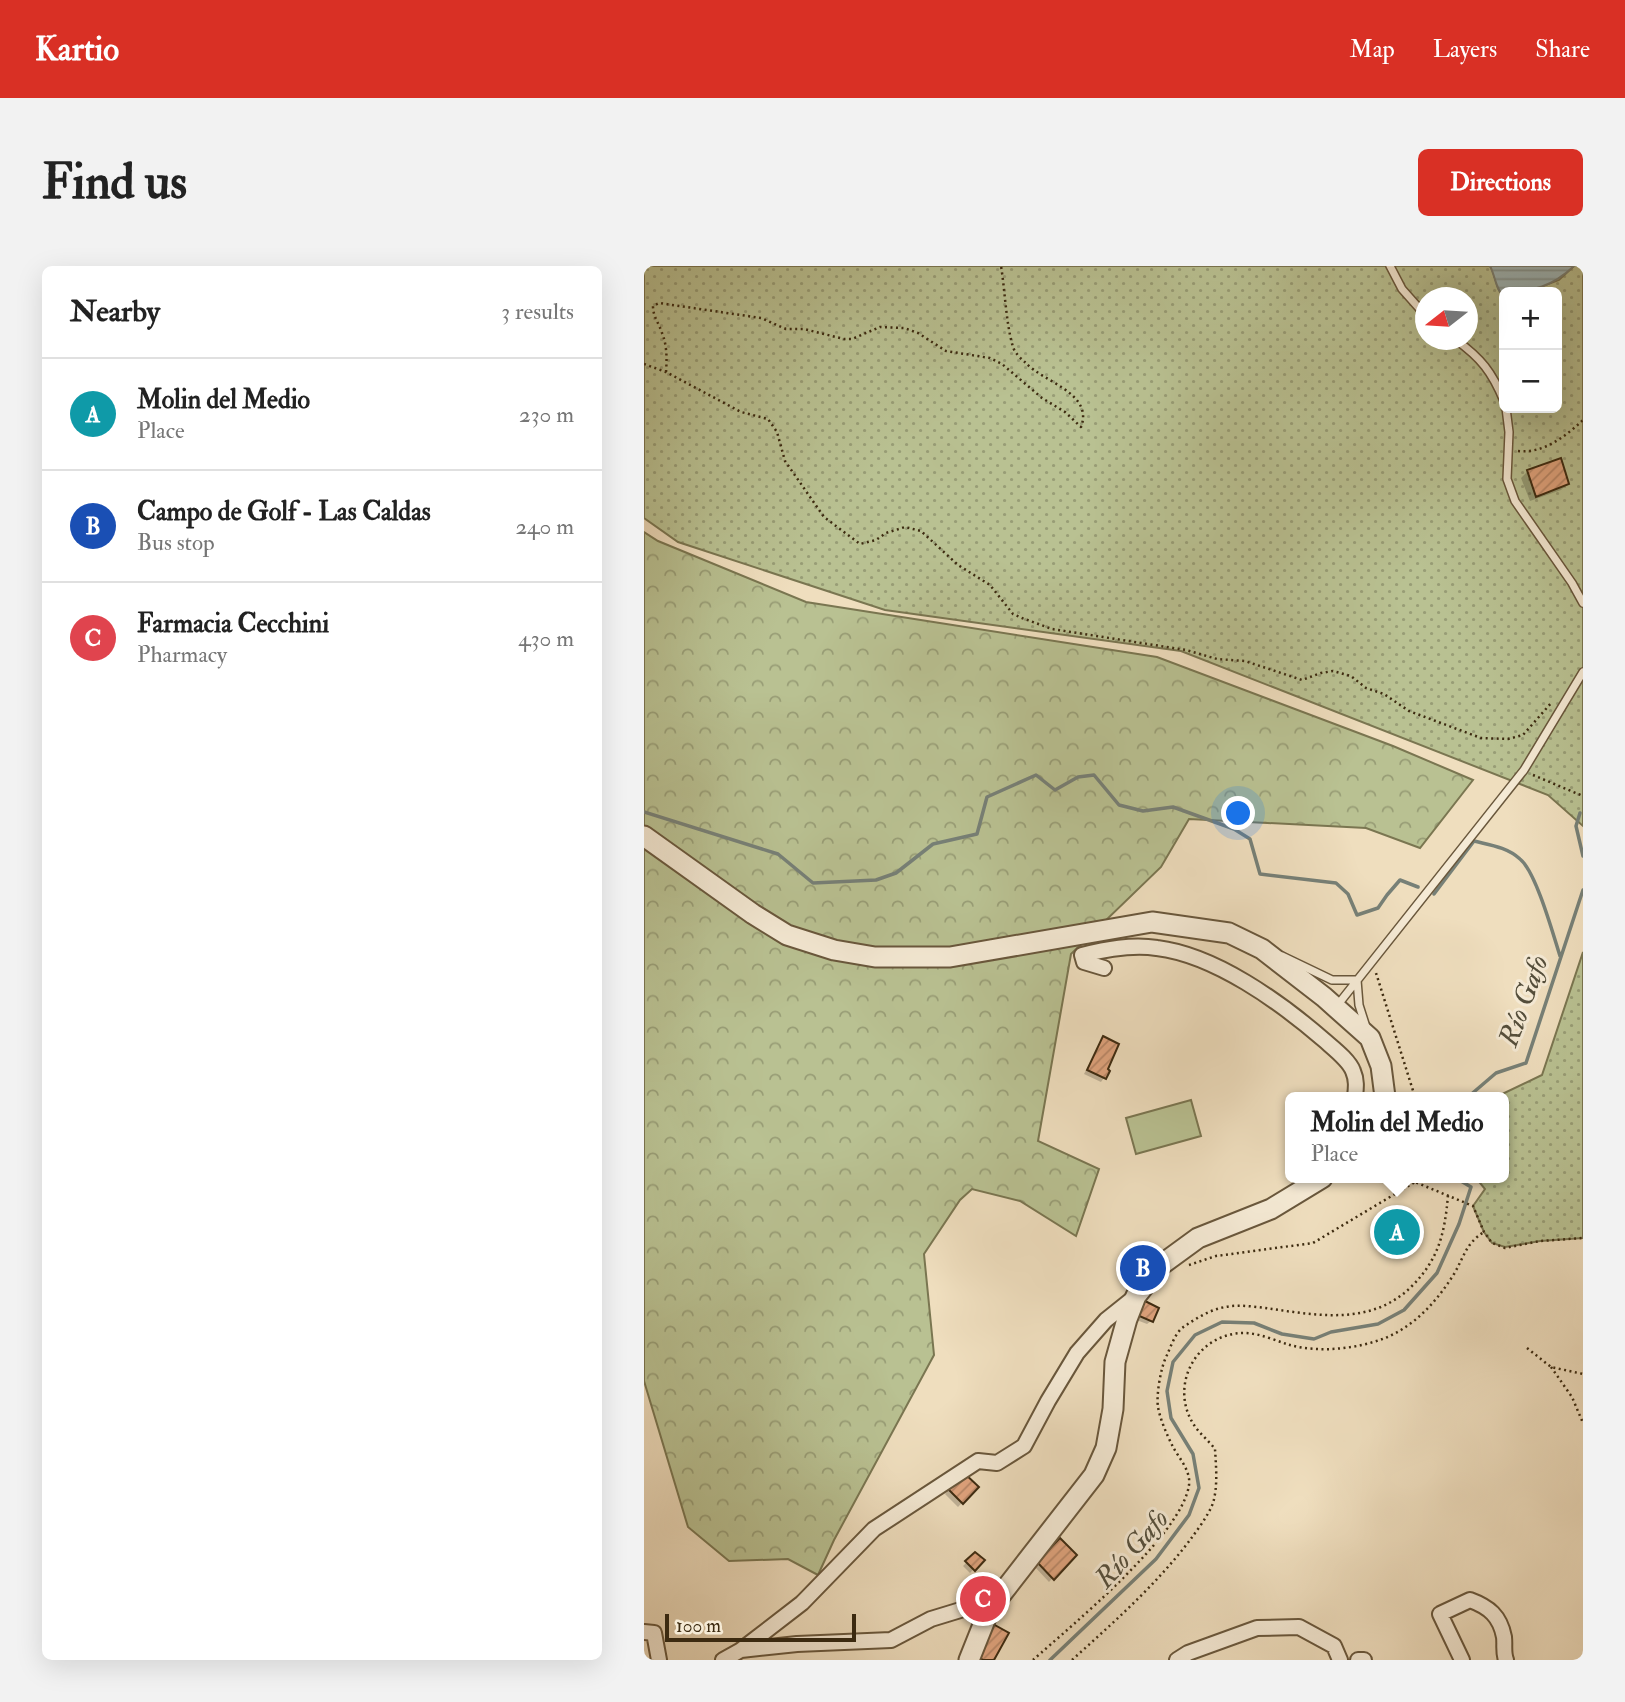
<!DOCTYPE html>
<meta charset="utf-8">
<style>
body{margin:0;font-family:"IM FELL Double Pica",serif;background:#f2f2f2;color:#222}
.controls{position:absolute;right:21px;top:21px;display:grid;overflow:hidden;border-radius:10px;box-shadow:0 7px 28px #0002}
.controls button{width:63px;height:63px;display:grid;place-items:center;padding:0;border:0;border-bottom:2px solid #e0e0e0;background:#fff;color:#222;font:35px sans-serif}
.compass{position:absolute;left:771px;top:21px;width:63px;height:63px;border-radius:50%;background:#fff;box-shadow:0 7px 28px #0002;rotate:253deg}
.scale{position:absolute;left:21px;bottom:18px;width:191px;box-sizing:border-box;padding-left:7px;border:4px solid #3c2a10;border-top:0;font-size:19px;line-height:24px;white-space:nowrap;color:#3c2a10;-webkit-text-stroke:5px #f5ead5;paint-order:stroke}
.you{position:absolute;left:595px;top:548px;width:24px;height:24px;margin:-18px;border:5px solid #fff;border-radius:50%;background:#1a73e8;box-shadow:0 0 0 10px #1a73e833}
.badge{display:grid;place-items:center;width:46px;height:46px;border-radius:50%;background:#d93025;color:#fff;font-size:23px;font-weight:700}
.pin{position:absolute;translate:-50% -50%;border:4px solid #fff;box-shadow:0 2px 7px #0006}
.popup{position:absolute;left:641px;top:826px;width:224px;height:91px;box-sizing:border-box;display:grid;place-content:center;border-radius:10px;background:#fff;filter:drop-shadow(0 2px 5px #0005);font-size:23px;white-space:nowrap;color:#767676}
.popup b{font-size:26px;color:#222}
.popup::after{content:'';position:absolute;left:50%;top:100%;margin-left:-14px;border:14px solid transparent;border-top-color:#fff}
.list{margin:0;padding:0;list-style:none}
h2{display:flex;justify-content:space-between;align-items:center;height:91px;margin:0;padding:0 28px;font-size:30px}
h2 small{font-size:23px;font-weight:400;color:#767676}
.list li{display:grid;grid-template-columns:46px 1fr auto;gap:21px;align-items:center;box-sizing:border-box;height:112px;padding:0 28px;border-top:2px solid #e0e0e0}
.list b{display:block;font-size:26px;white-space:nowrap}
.list p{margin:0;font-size:23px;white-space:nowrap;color:#767676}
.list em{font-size:23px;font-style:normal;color:#767676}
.map{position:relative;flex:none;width:939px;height:1394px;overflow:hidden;border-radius:10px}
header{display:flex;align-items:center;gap:42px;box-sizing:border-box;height:98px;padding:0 35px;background:#d93025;color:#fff}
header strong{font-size:33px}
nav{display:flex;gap:38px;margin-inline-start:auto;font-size:24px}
.intro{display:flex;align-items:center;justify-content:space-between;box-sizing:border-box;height:168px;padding:0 42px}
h1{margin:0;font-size:49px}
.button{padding:18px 32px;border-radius:10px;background:#d93025;color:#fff;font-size:24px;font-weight:700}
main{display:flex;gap:42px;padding:0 42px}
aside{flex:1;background:#fff;border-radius:10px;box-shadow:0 7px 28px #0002}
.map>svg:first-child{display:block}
</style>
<header>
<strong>Kartio</strong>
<nav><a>Map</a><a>Layers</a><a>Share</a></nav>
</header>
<div class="intro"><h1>Find us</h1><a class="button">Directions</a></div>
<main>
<aside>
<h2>Nearby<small>3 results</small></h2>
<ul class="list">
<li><span class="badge" style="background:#0f9aa8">A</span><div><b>Molin del Medio</b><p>Place</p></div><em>230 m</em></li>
<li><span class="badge" style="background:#1a4fb4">B</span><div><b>Campo de Golf - Las Caldas</b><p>Bus stop</p></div><em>240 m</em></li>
<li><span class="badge" style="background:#e0444e">C</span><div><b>Farmacia Cecchini</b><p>Pharmacy</p></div><em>430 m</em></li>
</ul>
</aside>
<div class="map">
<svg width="939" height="1394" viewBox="0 0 939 1394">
<defs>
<pattern id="grass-dots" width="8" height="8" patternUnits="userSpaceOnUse" patternTransform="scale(1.75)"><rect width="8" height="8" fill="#b9c192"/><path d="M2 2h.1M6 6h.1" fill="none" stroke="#989d76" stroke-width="1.8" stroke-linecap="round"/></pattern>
<pattern id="forest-crowns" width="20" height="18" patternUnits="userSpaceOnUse" patternTransform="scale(1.75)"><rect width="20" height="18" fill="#b9c192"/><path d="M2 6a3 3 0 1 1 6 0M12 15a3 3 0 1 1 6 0" fill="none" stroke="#989d76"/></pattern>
<pattern id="water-rules" width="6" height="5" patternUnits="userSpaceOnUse" patternTransform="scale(1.75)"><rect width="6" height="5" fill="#9eb9bc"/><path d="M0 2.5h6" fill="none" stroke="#829797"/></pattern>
<pattern id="building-hatch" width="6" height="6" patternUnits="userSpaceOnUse" patternTransform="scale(1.75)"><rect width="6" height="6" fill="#e1a47e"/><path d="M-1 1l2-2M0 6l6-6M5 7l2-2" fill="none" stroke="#b88666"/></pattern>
</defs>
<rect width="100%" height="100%" fill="#efdebe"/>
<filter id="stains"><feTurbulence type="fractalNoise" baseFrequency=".00286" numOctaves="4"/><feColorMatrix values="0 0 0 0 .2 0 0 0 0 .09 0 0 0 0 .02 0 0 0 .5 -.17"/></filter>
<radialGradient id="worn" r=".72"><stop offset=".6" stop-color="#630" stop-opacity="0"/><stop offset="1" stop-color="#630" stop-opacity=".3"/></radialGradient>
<!-- grass -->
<path fill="url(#grass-dots)" stroke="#7a7651" stroke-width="2" fill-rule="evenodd" d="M0 0H846C852 9 852 25 860 30V142H913V26H883L915 14 930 0H939V560L904 529 537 385 241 344 34 276 0 252ZM782 32H824V74H782Z
M939 686V972L896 975 861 981 848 977 840 966 829 940 841 923 832 912H860V831H852L898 809Z"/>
<!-- forest -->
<path fill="url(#forest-crowns)" stroke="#7a7651" stroke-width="2" d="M0 266 14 275 162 336 513 391 749 480 829 514 776 582 722 562 545 553 517 601 427 688 394 875 455 903 432 970 376 935 328 923 316 934 280 988 290 1089 190 1274 174 1309 144 1293 85 1295 44 1261 0 1115Z"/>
<!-- garden -->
<path fill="#b9c192" stroke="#7a7651" stroke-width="2" d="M547 834 557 870 492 888 482 852Z"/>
<!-- water -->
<path fill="url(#water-rules)" stroke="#778077" stroke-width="2" d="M846 0H930C909 20 889 26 860 26V30C852 25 851 9 846 0Z"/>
<!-- shadow -->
<path fill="#0003" d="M884 205 923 218 917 224 886 235 877 212Z
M459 772 461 804 464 806 457 816 440 808Z
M746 962 760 968 754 979 741 970Z
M495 1040 507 1055 503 1058 490 1053Z
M319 1208 333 1221 314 1241 301 1228Z
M416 1275 430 1289 405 1316 390 1300Z
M331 1288 338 1294 326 1307 319 1300Z"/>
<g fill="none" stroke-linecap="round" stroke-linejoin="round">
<!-- stream -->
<path stroke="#778077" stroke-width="3.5" d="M0 546 134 588 169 617 232 614 252 607 289 578 333 568 343 531 392 509 411 524 434 511 450 509 475 539 499 545 529 541 590 563 606 573 616 608 692 617 704 628 713 649 734 642 743 629 756 614 774 621
M936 547 932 560 939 590
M790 628 830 575C846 579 863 581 876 593 892 606 909 668 916 690
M824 831 852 807 882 797 939 624
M406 1394 512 1293 545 1249 555 1222 549 1188 527 1152 523 1125 529 1096 551 1069 578 1056 610 1057 638 1068 670 1073 687 1066 734 1058 760 1044 793 1007 815 958 827 921 812 912"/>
</g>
<!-- building -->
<path fill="url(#building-hatch)" stroke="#3c2a10" stroke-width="2" d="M917 192 925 218 892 231 883 204Z
M459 770 475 778 464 803 466 805 462 813 443 804Z
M750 956 762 967 759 977 744 965Z
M499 1034 515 1042 509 1056 493 1049Z
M319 1206 335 1221 319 1238 304 1223Z
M416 1272 433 1289 410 1314 393 1296Z
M331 1286 341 1294 331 1305 321 1295Z
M335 1320 345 1329 337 1340 322 1337Z
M349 1358 365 1367 350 1394H339L335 1392Z"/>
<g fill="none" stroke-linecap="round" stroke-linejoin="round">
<!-- service casing -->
<g stroke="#69573c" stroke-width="10">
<path id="service" d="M746 0 758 23 782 50
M812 74C837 92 848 106 860 135
M862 142 865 166 863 213 871 235 928 317 939 337
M638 690 688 714H713L715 739 722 761
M692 741 880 504 939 406"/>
</g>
<!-- minor casing -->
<g stroke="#69573c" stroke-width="18">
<path id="minor" d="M460 702 440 696 438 689C462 683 488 678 513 682 571 689 636 736 680 774 689 782 705 794 709 805 713 814 712 822 711 831
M0 1366 10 1367 15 1394
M97 1384 158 1337 230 1263 334 1195 353 1197 380 1180 404 1135 433 1087 462 1054 492 1030
M79 1394 97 1384 153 1378 247 1374 287 1353 323 1342 345 1344
M533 1394 544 1387 613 1362 655 1361 690 1380 696 1394
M714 1394H720
M818 1394 796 1348 826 1334C845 1341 856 1350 860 1371 861 1379 859 1386 862 1394"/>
</g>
<!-- tertiary casing -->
<g stroke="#69573c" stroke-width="23">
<path id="tertiary" d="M0 570 109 648 143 669 190 684 231 691H306L508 656 585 667 618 683 680 731 726 772 737 800 741 831
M325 1394 345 1344 450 1209 462 1182 469 1143 471 1096 483 1053 492 1030 517 999 554 972 627 943 678 912"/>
</g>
<!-- path -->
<path stroke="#3c2a10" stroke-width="2.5" stroke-dasharray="2 3.5" stroke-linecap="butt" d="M0 98 22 106 97 146 124 153 133 166 141 195 180 251 216 278 232 274 242 267 261 261 277 265 314 299 346 319 369 348 378 352 408 363 542 384 573 393 601 395 658 414 677 407 689 405 707 410 722 422 740 428 765 445 837 472 864 473 879 469 908 436
M22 106C23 93 23 79 18 67 15 57 9 51 9 40L15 37 117 52 142 63H160L200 73H208L236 61 260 62 274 67 302 85 346 92 358 98 398 132 421 146 437 161C450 127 399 116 382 97 377 93 371 87 369 81 362 58 361 24 357 0
M874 185C899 188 922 170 939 154
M889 509 939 530
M732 707 771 831
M772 912 771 916 829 940 840 966 848 977 861 982 896 975 939 972
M545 999 572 990 669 977 771 916
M883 1082 907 1101 939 1108
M907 1101 928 1131 939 1157
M389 1394C428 1359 538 1269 545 1219 547 1205 535 1192 529 1181 523 1169 516 1153 514 1141 512 1129 517 1100 523 1089 527 1080 531 1068 538 1062 551 1053 565 1044 581 1041 596 1038 613 1041 628 1043 677 1050 729 1059 768 1020 795 993 801 966 804 929
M428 1394C470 1356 512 1319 546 1274 554 1263 564 1250 569 1237 574 1220 572 1200 571 1183 565 1175 555 1167 550 1159 524 1119 553 1067 600 1067 616 1067 632 1075 646 1079 675 1087 713 1083 741 1072 771 1060 793 1035 810 1008 820 991 822 977 840 966"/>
<!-- service -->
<use href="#service" stroke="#f5ead5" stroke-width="7"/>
<!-- minor -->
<use href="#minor" stroke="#f5ead5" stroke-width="14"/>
<!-- tertiary -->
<use href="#tertiary" stroke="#f5ead5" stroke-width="19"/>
</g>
<g text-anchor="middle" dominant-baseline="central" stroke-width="6" stroke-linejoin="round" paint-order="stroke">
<!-- water labels -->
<g font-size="28" font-style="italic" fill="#544e3b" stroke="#f5ead5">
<text transform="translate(880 735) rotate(-70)">Río Gafo</text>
<text transform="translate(488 1283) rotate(-48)">Río Gafo</text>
</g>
</g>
<rect width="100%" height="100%" filter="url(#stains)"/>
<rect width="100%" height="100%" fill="url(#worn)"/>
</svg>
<div class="controls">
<button>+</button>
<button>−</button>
</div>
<svg class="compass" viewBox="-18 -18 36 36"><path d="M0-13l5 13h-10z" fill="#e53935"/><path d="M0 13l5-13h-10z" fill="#767676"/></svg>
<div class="scale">100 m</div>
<div class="you"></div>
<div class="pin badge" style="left:753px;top:966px;background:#0f9aa8">A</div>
<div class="popup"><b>Molin del Medio</b>Place</div>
<div class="pin badge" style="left:499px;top:1002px;background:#1a4fb4">B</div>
<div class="pin badge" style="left:339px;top:1333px;background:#e0444e">C</div>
</div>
</main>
